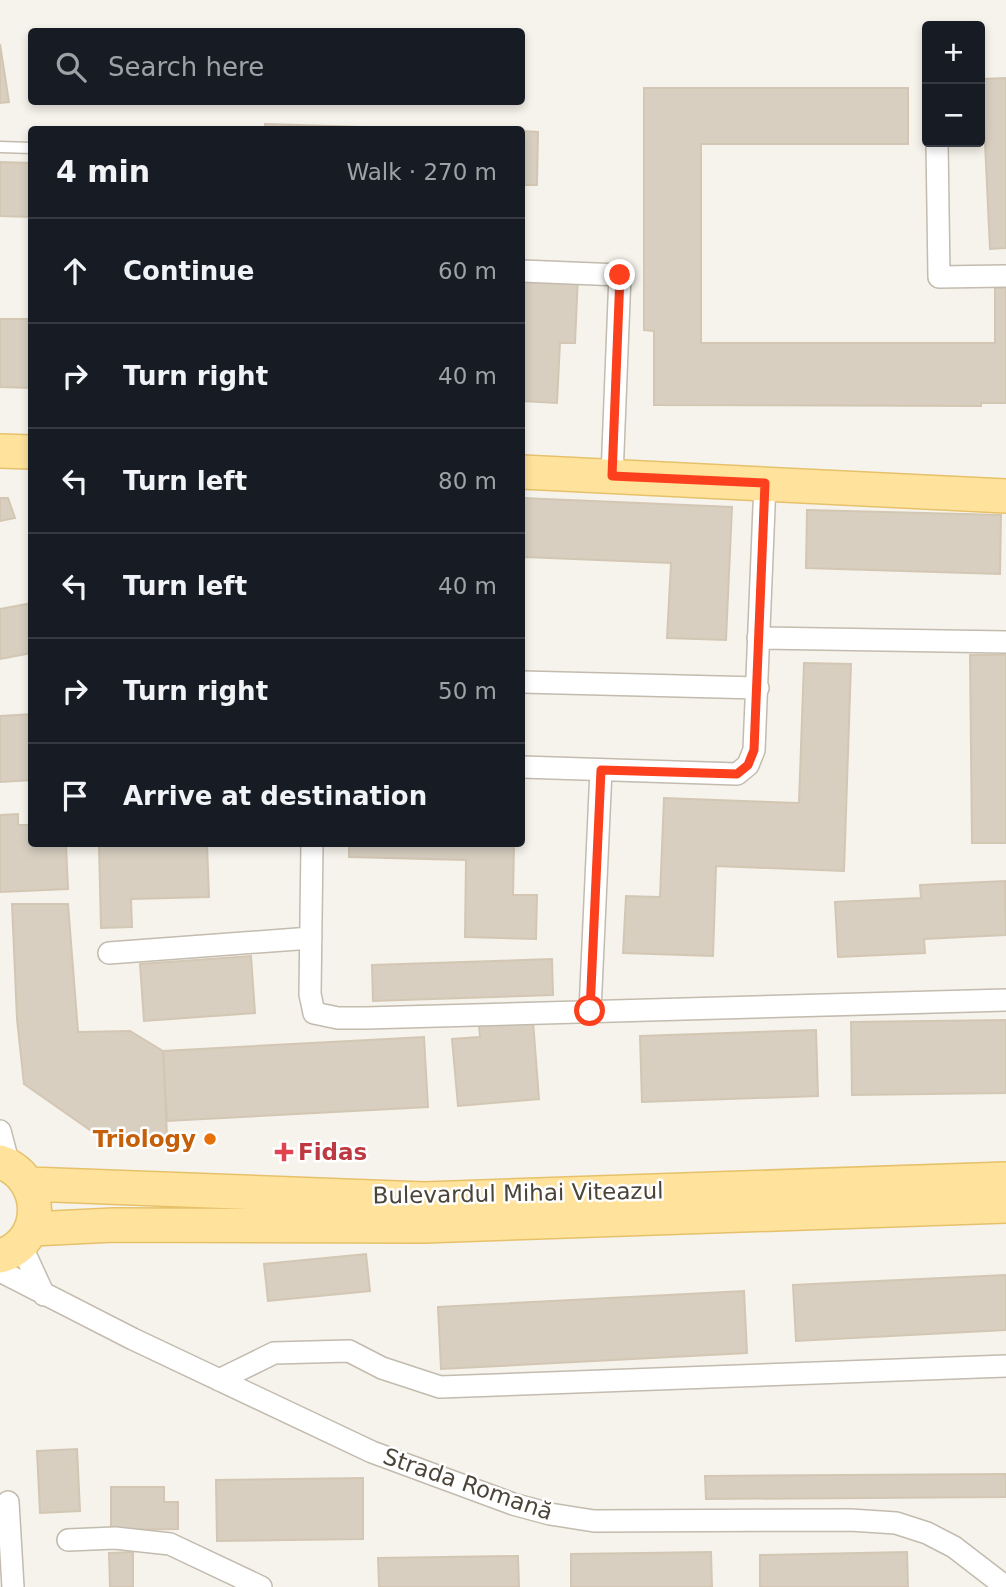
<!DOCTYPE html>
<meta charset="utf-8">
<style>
body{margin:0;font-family:"DejaVu Sans",sans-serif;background:#20242c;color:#f1f3f6}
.controls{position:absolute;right:21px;top:21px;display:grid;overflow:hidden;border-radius:7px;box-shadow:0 4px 10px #0003}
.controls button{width:63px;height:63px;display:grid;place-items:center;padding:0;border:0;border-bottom:2px solid #363941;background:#171b24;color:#f1f3f6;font:35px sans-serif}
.stop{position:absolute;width:21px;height:21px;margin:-16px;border:5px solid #fc3f1d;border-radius:50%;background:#fff}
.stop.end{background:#fc3f1d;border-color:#fff;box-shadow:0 2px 7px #0008}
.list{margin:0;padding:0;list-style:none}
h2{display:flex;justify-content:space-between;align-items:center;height:91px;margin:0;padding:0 28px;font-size:30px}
h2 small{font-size:23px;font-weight:400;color:#9ea1a6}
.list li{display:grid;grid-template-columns:46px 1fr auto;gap:21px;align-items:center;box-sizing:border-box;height:105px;padding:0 28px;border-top:2px solid #363941}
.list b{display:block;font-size:26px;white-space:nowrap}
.list em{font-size:23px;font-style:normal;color:#9ea1a6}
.icon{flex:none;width:38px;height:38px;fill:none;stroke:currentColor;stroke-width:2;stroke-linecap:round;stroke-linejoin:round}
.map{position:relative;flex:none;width:1006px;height:1587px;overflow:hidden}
.search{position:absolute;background:#171b24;box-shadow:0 4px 10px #0003;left:28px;top:28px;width:497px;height:77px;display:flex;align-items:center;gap:18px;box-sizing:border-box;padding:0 24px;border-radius:7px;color:#9ea1a6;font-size:26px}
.panel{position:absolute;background:#171b24;box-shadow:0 4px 10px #0003;left:28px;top:126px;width:497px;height:721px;border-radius:7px}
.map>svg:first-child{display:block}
</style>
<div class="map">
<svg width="1006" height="1587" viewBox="0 0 1006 1587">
<rect width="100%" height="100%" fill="#f6f3ec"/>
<!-- building -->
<path fill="#d8cfc1" stroke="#d3c7b4" stroke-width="2" d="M0 44 9 102 0 103Z
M1006 78V248L990 249 982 79Z
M644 88H908V144H701V343H995V288H1006V403H981V406L654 405V331L644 330Z
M265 124 460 130H265Z
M522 131 538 132 537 185H522Z
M0 162 32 163V217L0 216Z
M522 272 578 275 575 343H560L557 403 522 401Z
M0 319H32V388L0 387Z
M0 498H8L15 518 0 521Z
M522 498 732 507 726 640 667 638 671 563 524 557 522 605Z
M807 510 1001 515 1000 574 806 568Z
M32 603V653L0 659V609Z
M970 655H1006V843H972Z
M804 663 851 664 844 871 716 866 713 956 623 953 626 896 660 897 664 798 799 803Z
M32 714V780L0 782V716Z
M18 814V825H32V844H66L68 889 0 892V815Z
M132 844H207L209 897 131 899 132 927 101 928 99 846Z
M349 844H514L513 895H537L536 939 465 937 466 860 349 857Z
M1005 881 1006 935 924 939 925 953 838 957 835 902 921 898 920 885Z
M12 904H68L78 1032 130 1031 163 1051 167 1136 90 1130 24 1084 17 1019Z
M251 956 255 1013 144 1021 140 964Z
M552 959 553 995 373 1001 372 965Z
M1006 1020V1093L852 1095 851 1022Z
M533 1021 539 1099 458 1106 452 1039 480 1037 479 1026Z
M816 1030 818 1096 642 1102 640 1036Z
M424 1037 428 1107 167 1121 163 1051Z
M366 1254 370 1291 268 1301 264 1264Z
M1006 1275V1330L796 1341 793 1285Z
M744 1291 747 1353 441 1369 438 1307Z
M77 1449 80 1511 40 1513 37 1451Z
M1006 1474V1497L706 1499 705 1476Z
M363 1478V1539L217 1541 216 1480Z
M111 1487H164V1502H178V1529L111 1530Z
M133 1552V1587H110L109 1553Z
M711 1552 712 1587H571V1554Z
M907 1552 908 1587H760V1555Z
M518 1556 519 1587H379L378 1558Z"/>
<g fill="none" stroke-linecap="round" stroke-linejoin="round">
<!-- service casing -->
<g stroke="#c2bbae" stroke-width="13">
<path id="service" d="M0 147 32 148"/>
</g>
<!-- minor casing -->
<g stroke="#c2bbae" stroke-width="24">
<path id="minor" d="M937 142 939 277 1006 276
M522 271 620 275 612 476
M758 638 1006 642
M522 682 758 688
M522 767 737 774 748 765 754 750 765 483
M312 844 310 994 314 1013 338 1018H366L1006 1000
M109 953 311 938
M590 1011 601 770
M0 1131 9 1165
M21 1245 44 1295
M0 1271 133 1339 372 1452 513 1504 550 1514 594 1521 850 1520 896 1523 927 1533 954 1547 1006 1587
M219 1380 274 1353 349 1351 382 1368 440 1387 1006 1366
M8 1502 13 1587
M68 1540 115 1538 170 1544 261 1587"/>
</g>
<!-- primary casing -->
<g stroke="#e6c16a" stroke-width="36">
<path id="primary" d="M0 451 32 452
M522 472 1006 496
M0 1162C45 1177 47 1242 0 1256
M29 1184 424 1199 1006 1179
M32 1229 114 1225 424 1226 1006 1206"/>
</g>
<!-- service -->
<use href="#service" stroke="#fff" stroke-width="10"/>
<!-- minor -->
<use href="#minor" stroke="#fff" stroke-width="21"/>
<!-- primary -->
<use href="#primary" stroke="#ffe39c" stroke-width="33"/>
</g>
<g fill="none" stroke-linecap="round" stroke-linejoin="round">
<!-- route -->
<path stroke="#fc3f1d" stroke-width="9" d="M590 1011 601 770 737 774 748 765 754 750 765 483 612 476 620 275"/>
</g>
<!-- markers -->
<circle fill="#e8710a" stroke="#fff" stroke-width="2.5" cx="210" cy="1139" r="7"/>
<path fill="#e0444e" stroke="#fff" stroke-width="2.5" d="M280.5 1141.5h7v7h7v7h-7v7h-7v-7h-7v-7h7z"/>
<g text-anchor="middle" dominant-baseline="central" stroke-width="5" stroke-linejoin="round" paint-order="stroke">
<!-- food labels -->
<g font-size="23" font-weight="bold" fill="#c56008" stroke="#fff" text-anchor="end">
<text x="196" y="1139">Triology</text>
</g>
<!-- health labels -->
<g font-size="23" font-weight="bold" fill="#be3a42" stroke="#fff" text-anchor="start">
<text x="298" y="1152">Fidas</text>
</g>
<!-- street labels -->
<g font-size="23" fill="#4b4439" stroke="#fff">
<text transform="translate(518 1193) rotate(-1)">Bulevardul Mihai Viteazul</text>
<text transform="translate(468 1484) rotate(19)">Strada Romană</text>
</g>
</g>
</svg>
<div class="controls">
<button>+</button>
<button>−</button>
</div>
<div class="stop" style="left:590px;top:1011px"></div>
<div class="stop end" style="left:620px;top:275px"></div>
<div class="search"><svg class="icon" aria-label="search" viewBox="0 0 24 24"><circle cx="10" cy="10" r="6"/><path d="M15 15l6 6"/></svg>Search here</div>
<section class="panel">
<h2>4 min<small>Walk · 270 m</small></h2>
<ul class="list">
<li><svg class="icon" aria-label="ahead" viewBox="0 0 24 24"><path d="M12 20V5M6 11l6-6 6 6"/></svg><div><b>Continue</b></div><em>60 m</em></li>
<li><svg class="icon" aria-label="right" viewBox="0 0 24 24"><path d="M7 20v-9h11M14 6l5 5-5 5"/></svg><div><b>Turn right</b></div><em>40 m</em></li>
<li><svg class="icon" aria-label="left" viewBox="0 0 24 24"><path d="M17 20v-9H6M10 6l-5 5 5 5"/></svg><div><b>Turn left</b></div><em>80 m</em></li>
<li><svg class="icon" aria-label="left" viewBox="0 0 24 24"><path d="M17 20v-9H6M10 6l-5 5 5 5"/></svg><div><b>Turn left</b></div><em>40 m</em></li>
<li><svg class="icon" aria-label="right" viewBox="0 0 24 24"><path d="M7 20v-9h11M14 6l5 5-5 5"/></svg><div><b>Turn right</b></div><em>50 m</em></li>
<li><svg class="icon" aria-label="arrive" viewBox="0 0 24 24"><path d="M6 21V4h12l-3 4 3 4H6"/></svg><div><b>Arrive at destination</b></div></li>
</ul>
</section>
</div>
